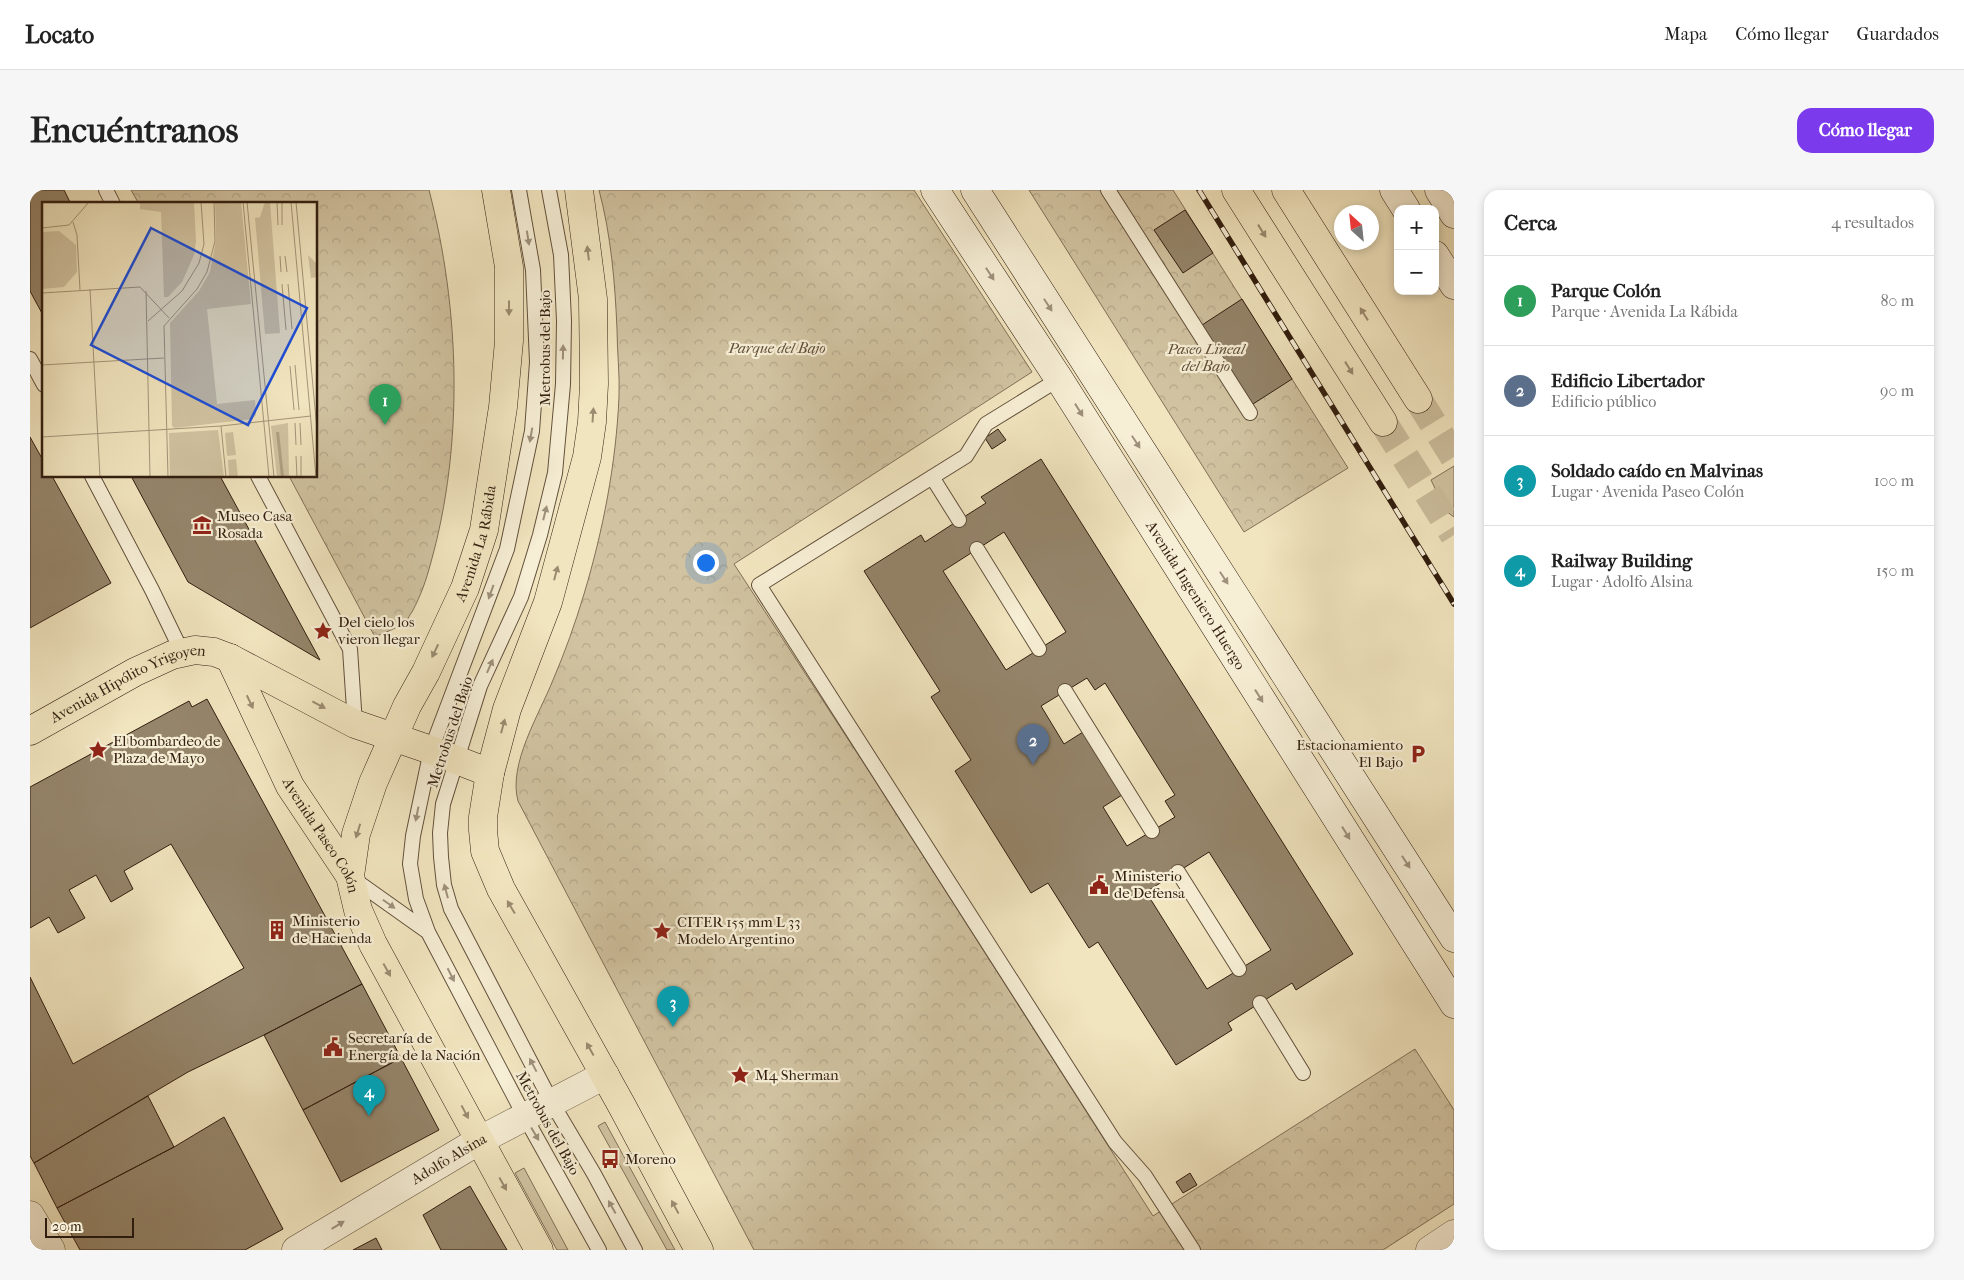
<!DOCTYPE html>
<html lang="es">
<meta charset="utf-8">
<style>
body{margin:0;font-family:"IM FELL French Canon",serif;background:#f6f6f6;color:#222}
.controls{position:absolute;right:15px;top:15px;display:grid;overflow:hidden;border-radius:10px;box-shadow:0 2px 8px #0003}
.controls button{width:45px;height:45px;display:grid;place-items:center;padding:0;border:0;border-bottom:1px solid #e0e0e0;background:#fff;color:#222;font:25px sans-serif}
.compass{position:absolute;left:1304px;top:15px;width:45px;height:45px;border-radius:50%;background:#fff;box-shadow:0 2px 8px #0003;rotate:333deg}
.scale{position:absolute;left:15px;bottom:12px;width:89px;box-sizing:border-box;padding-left:5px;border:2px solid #321e0f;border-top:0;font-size:14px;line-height:18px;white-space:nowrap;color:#321e0f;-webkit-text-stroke:4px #f6eed5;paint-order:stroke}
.you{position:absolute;left:675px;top:372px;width:18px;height:18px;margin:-12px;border:4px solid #fff;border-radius:50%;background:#1a73e8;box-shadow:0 0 0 8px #1a73e833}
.badge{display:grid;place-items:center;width:32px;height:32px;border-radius:50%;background:#7c3aed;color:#fff;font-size:16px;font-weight:700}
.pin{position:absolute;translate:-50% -41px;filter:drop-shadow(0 1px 2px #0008)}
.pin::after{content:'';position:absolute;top:26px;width:18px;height:15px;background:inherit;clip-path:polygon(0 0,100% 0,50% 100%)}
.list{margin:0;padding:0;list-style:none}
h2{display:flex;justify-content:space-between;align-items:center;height:65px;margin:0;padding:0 20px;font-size:21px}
h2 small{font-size:16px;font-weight:400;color:#767676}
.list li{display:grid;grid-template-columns:32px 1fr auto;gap:15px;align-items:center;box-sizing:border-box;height:90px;padding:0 20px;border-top:1px solid #e0e0e0}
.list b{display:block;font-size:19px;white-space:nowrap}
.list p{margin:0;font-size:16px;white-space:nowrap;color:#767676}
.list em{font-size:16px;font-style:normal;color:#767676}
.map{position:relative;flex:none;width:1424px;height:1060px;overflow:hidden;border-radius:15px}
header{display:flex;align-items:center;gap:30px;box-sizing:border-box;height:70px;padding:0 25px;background:#fff;border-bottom:1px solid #e0e0e0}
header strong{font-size:24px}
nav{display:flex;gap:28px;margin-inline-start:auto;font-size:18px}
.intro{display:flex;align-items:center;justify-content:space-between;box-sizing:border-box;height:120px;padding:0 30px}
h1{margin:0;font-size:35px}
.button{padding:12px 22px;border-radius:15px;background:#7c3aed;color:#fff;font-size:18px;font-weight:700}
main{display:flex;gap:30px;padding:0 30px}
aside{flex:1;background:#fff;border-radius:15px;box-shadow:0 2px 8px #0003}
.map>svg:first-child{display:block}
</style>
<header>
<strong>Locato</strong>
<nav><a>Mapa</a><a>Cómo llegar</a><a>Guardados</a></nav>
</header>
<div class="intro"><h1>Encuéntranos</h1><a class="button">Cómo llegar</a></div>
<main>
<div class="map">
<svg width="1424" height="1060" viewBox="0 0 1424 1060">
<defs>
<pattern id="park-crowns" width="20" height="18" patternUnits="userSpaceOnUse" patternTransform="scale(1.25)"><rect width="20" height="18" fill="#d1c3a1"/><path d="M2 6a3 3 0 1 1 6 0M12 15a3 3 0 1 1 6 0" fill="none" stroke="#b4a789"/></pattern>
</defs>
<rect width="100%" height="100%" fill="#f1e5bf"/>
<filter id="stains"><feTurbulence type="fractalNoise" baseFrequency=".004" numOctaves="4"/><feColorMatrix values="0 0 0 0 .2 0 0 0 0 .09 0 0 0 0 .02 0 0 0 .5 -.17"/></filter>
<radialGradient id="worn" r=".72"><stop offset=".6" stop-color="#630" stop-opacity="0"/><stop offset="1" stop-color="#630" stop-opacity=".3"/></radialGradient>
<!-- green -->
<path fill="#d1c3a1" stroke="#827058" d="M1424 276V327L1416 321 1401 290Z
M575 932 645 1060H637L568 936Z
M494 978 538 1060H527L485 983Z"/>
<!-- park -->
<path fill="url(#park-crowns)" stroke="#827058" d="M101 0H399C430 119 434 254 401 372 396 391 391 405 382 422 380 424 378 429 376 432 370 437 353 443 345 447L259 286H286V14H109Z
M569 0H884L1002 182 704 374 842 586 1123 1026 1385 859 1424 920V1014L1353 1060H724L488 611C478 574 509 525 523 490 535 462 545 434 554 404 573 341 586 274 589 207 590 185 587 161 587 139 585 92 581 45 569 0Z
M999 0H1143L1318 278 1214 342Z"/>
<!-- building -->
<path fill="#95856b" stroke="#321e0f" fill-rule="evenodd" d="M0 0H34L41 14H14V127L0 101Z
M1155 20 1183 63 1153 83 1124 40Z
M1212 109 1262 189 1223 214 1172 135Z
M968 239 976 250 962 259 955 248Z
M0 247 14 272V286H22L81 393 0 438Z
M1011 269 1323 764 1266 800 1262 793 1198 833 1202 840 1146 875 1068 752 1059 758 1018 693 1001 703 925 581 941 570 901 507 910 501 834 381 891 345 895 352 929 330 956 313 951 307ZM974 342 1036 442 976 480 913 381ZM1057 488 1065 500 1075 493 1145 605 1135 611 1145 627 1097 656 1073 617 1092 605 1053 542 1034 554 1011 516ZM1179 662 1241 760 1177 799 1116 702Z
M101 286H190L290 470 158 392Z
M177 509 332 794 234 845 158 882 4 973 0 966V787L43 874 214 778 141 654 94 681 103 699 81 712 66 685 39 700 55 728 28 743 19 727 0 738V597L159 511 162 517Z
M332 794 371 868 273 920 234 845Z
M371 868 409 940 311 992 273 920Z
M118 906 144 957 27 1018 4 973Z
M194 927 253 1039 215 1060H50L27 1018 144 957Z
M1160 983 1167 995 1153 1003 1146 992Z
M440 996 477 1060H411L393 1025Z
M346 1048 352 1060H323Z"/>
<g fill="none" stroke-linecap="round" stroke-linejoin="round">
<!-- motorway-tunnel -->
<path stroke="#cbbd9c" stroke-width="28" stroke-dasharray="28 14" stroke-linecap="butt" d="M1388 209 1424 267
M1353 232 1424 345"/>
<!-- service casing -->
<g stroke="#62503b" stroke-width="16">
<path id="service" d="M76 0 83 14
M489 0 503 80 507 172 502 241 477 359 401 560 383 646 380 674 386 709 398 742 495 927 569 1060
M519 0 531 65 534 131 533 194 525 283 510 345 491 407 450 496 413 614 410 643 411 667 414 695 421 719 522 913 564 984 605 1060
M1078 0 1220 223
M0 169 14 195
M1029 189 956 234 936 266 729 395 1085 952 1115 986 1163 1060
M62 286 122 400 152 462
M228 286 320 459 325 534
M902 287 929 330
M947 359 1009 459
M1035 501 1122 641
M1148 682 1209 779
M322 688 398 742
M1230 813 1273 883"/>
</g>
<!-- minor casing -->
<g stroke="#62503b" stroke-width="29">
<g id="minor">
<path d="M0 1025 21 1060"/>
<path id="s1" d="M266 1060 450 950 575 885"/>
<path d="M1400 1060 1424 1044"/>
</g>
</g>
<!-- secondary casing -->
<g stroke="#321e0f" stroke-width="29">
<g id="secondary">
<path id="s2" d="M905 0 1029 189 1424 814"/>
<path d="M945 0 1424 748"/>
<path d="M1364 0 1376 19"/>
<path d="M1409 0 1424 24"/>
<path d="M1405 65 1424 95"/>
</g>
</g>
<!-- primary casing -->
<g stroke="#321e0f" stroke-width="29">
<g id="primary">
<path d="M549 0 563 109 564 194 562 232 557 267 518 412 477 519 460 583 453 627V640L455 661 471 699 592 916 669 1060"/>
<path id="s3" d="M200 468 260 596 320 686 328 720 343 754 509 1060"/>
<path id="s4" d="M0 541 105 482 142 465 165 460 184 462 200 468 325 534 401 560 460 583"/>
<path id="s5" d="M320 686 326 644 343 593 377 516 396 482 435 398 454 340 473 217 479 151V77L466 0"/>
</g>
</g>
<!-- motorway casing -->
<g stroke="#321e0f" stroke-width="29">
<path id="motorway" d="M1206 0 1353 232
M1256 0 1388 209"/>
</g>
<!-- service -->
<use href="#service" stroke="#f6eed5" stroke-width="14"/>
<!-- minor -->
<use href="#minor" stroke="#f6eed5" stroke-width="28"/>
<!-- secondary -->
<use href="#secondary" stroke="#f6eed5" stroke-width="28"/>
<!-- primary -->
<use href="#primary" stroke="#f1e5bf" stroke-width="28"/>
<!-- motorway -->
<use href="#motorway" stroke="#f1e5bf" stroke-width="28"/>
<!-- rail casing -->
<g stroke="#321e0f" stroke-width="5.5">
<path id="rail" d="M1169 0 1424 414"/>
</g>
<!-- rail -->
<use href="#rail" stroke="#f6eed5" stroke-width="4" stroke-dasharray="11" stroke-linecap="butt"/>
</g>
<!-- one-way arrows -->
<defs><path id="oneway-solid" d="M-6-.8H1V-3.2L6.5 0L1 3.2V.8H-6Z" transform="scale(1.25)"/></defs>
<g fill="#9b8b70">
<use href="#oneway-solid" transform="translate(1232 41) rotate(58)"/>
<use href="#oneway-solid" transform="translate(558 63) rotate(-97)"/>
<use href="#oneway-solid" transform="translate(479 118) rotate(90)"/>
<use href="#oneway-solid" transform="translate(1334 124) rotate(-122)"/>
<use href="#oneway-solid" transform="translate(1319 178) rotate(58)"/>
<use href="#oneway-solid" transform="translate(563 225) rotate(-86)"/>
<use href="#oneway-solid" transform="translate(526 383) rotate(-75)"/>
<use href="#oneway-solid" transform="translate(405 461) rotate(115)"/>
<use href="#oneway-solid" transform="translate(220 512) rotate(65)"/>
<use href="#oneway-solid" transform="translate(289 515) rotate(28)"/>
<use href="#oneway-solid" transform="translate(473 536) rotate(-75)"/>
<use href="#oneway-solid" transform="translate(328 641) rotate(107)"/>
<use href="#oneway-solid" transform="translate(481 717) rotate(-121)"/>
<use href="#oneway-solid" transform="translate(357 780) rotate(61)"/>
<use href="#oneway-solid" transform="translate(560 859) rotate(-119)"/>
<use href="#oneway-solid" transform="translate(435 922) rotate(62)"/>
<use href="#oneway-solid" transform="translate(473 994) rotate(61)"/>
<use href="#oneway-solid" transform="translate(645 1017) rotate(-118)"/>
</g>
<g fill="#9e907c">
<use href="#oneway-solid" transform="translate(498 48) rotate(81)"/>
<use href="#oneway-solid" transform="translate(960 84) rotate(57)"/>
<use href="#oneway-solid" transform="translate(1018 115) rotate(57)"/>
<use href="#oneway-solid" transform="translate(533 162) rotate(-89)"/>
<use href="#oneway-solid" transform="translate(1049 220) rotate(58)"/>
<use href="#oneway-solid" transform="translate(501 245) rotate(100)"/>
<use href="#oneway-solid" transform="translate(1106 252) rotate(57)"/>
<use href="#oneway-solid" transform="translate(515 323) rotate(-76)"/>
<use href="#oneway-solid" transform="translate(1194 388) rotate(57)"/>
<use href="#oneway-solid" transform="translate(461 402) rotate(110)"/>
<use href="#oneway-solid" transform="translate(460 476) rotate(-66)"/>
<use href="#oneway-solid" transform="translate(1229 506) rotate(58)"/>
<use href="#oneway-solid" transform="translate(387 624) rotate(101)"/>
<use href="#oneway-solid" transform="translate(1316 643) rotate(58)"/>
<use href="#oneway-solid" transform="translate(1376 672) rotate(57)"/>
<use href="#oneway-solid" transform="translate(416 701) rotate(-105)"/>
<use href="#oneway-solid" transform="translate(359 714) rotate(35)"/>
<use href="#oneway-solid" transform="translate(421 785) rotate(63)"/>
<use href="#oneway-solid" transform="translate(503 875) rotate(-118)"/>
<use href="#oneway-solid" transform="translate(505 944) rotate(59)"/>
<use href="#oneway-solid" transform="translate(582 1017) rotate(-119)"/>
<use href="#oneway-solid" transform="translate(308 1035) rotate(-31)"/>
</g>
<!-- icons -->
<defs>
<g id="museum-bare" transform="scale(1.5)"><path d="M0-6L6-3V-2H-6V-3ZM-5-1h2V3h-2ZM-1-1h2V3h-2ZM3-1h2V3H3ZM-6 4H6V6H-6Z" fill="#8f2418" stroke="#f6eed5" stroke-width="2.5" paint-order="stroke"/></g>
<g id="sight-bare" transform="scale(1.5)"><path d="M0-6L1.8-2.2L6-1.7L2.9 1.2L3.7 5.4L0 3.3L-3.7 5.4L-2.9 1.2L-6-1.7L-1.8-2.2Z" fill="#8f2418" stroke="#f6eed5" stroke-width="2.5" paint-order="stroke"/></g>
<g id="parking-bare" transform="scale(1.5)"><path d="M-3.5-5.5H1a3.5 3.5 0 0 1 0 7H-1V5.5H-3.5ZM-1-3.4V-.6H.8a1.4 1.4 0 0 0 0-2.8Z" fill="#8f2418" stroke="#f6eed5" stroke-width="2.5" paint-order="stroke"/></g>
<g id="civic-bare" transform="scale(1.5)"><path d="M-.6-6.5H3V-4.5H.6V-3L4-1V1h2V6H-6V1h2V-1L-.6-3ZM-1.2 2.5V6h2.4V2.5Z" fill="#8f2418" stroke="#f6eed5" stroke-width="2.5" paint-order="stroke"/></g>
<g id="building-bare" transform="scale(1.5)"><path d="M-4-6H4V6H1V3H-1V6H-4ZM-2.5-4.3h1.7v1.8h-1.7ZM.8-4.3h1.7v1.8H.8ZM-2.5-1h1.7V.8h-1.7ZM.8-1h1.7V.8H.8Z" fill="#8f2418" stroke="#f6eed5" stroke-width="2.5" paint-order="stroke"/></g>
<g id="bus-bare" transform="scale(1.5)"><path d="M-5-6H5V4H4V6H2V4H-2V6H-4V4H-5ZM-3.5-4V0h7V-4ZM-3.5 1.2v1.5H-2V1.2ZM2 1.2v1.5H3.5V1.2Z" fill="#8f2418" stroke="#f6eed5" stroke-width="2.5" paint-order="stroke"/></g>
</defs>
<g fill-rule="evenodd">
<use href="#museum-bare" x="172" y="335"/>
<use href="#sight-bare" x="293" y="441"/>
<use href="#sight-bare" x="68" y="560"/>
<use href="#parking-bare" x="1388" y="564"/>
<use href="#civic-bare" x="1069" y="695"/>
<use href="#building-bare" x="247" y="740"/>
<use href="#sight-bare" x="632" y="741"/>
<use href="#civic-bare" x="303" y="857"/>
<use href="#sight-bare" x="710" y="885"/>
<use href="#bus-bare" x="580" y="969"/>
</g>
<g text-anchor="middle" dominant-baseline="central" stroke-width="4.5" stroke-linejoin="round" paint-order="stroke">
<!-- street labels -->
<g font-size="15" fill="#321e0f" stroke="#f6eed5">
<text transform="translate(515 158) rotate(-90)">Metrobus del Bajo</text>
<text stroke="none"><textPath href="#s5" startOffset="358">Avenida La Rábida</textPath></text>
<text stroke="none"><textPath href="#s2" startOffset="482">Avenida Ingeniero Huergo</textPath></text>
<text stroke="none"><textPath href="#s4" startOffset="110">Avenida Hipólito Yrigoyen</textPath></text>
<text transform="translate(420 542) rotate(-72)">Metrobus del Bajo</text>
<text stroke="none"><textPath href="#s3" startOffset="200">Avenida Paseo Colón</textPath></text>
<text transform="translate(518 933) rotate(61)">Metrobus del Bajo</text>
<text stroke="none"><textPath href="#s1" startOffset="178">Adolfo Alsina</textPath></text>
</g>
<!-- park labels -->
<g font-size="15" font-style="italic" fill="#62503b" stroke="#f6eed5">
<text x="747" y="158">Parque del Bajo</text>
<text x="1176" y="159">Paseo Lineal<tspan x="1176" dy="17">del Bajo</tspan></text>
</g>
<!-- poi labels -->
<g font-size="15" fill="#321e0f" stroke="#f6eed5" text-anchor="start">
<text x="187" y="326">Museo Casa<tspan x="187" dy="17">Rosada</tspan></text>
<text x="308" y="432">Del cielo los<tspan x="308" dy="17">vieron llegar</tspan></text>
<text x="83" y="551">El bombardeo de<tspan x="83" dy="17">Plaza de Mayo</tspan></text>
<text x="1373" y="555" text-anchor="end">Estacionamiento<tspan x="1373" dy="17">El Bajo</tspan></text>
<text x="1084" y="686">Ministerio<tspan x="1084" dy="17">de Defensa</tspan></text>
<text x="262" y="731">Ministerio<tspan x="262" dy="17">de Hacienda</tspan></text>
<text x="647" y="732">CITER 155 mm L 33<tspan x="647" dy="17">Modelo Argentino</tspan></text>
<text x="318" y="848">Secretaría de<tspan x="318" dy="17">Energía de la Nación</tspan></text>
<text x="725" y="885">M4 Sherman</text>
<text x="595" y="969">Moreno</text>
</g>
</g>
<!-- overview -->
<g transform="translate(12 12)">
<rect width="275" height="275" fill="#f1e5bf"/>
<path d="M191 230 194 253 185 254 183 231ZM194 257 196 275H187L186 258Z" fill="#d1c3a1"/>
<path d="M98 0H152L154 39 152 53 140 80 126 95H122L119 10 98 7ZM173 0H199L209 102 165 107 175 202 213 198 214 213 210 217 133 226 130 224 128 121 157 89 168 70 174 38ZM223 0H228L238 131 223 132 213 16 218 15ZM17 29 34 43 35 70 22 85 0 87V30ZM266 53 275 62V75L269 76ZM246 221 247 275H235L229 224ZM176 228 182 275H128L127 231Z" fill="#d1c3a1"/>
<path d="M234 230H237L242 275H239Z" fill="#b0a183"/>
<path fill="none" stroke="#a59579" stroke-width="1" d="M201 0 227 275M205 0 232 275M235 0 236 23M240 0V23M249 0 274 275M254 0 275 228M31 20 35 33 38 88M0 26 27 23 47 0M238 54 239 70M243 54 245 70M240 82 244 128M246 82 250 127M48 87 58 275M104 89 108 275M0 91 98 85 127 116M106 119 140 89 157 61 162 42 159 0M0 163 122 156M253 163 257 208M248 164 252 208M253 221 254 243M258 221 259 243M179 224 184 275M0 235 179 224 269 214M254 254 255 275M259 254V275M126 275 122 124 155 87 165 70 173 39 172 0"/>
<path fill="#1d4ed8" fill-opacity="0.15" stroke="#1d4ed8" stroke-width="2.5" d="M109 26 265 106 206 223 49 143Z"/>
<rect width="275" height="275" fill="none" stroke="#321e0f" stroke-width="2.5"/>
</g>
<rect width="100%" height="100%" filter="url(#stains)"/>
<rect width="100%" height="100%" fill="url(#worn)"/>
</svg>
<div class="controls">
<button>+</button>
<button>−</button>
</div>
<svg class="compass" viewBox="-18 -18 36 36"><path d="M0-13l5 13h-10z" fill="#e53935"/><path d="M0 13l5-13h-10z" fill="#767676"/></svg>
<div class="scale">20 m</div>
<div class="you"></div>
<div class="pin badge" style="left:355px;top:235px;background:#2e9e5b">1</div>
<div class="pin badge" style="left:1003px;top:575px;background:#5c6f8a">2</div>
<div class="pin badge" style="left:643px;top:837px;background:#0f9aa8">3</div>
<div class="pin badge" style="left:339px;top:926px;background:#0f9aa8">4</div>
</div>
<aside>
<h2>Cerca<small>4 resultados</small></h2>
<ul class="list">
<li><span class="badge" style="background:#2e9e5b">1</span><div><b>Parque Colón</b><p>Parque · Avenida La Rábida</p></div><em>80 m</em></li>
<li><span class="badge" style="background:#5c6f8a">2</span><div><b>Edificio Libertador</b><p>Edificio público</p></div><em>90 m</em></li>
<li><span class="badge" style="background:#0f9aa8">3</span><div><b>Soldado caído en Malvinas</b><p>Lugar · Avenida Paseo Colón</p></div><em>100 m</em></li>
<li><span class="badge" style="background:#0f9aa8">4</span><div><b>Railway Building</b><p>Lugar · Adolfo Alsina</p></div><em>150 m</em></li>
</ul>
</aside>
</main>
